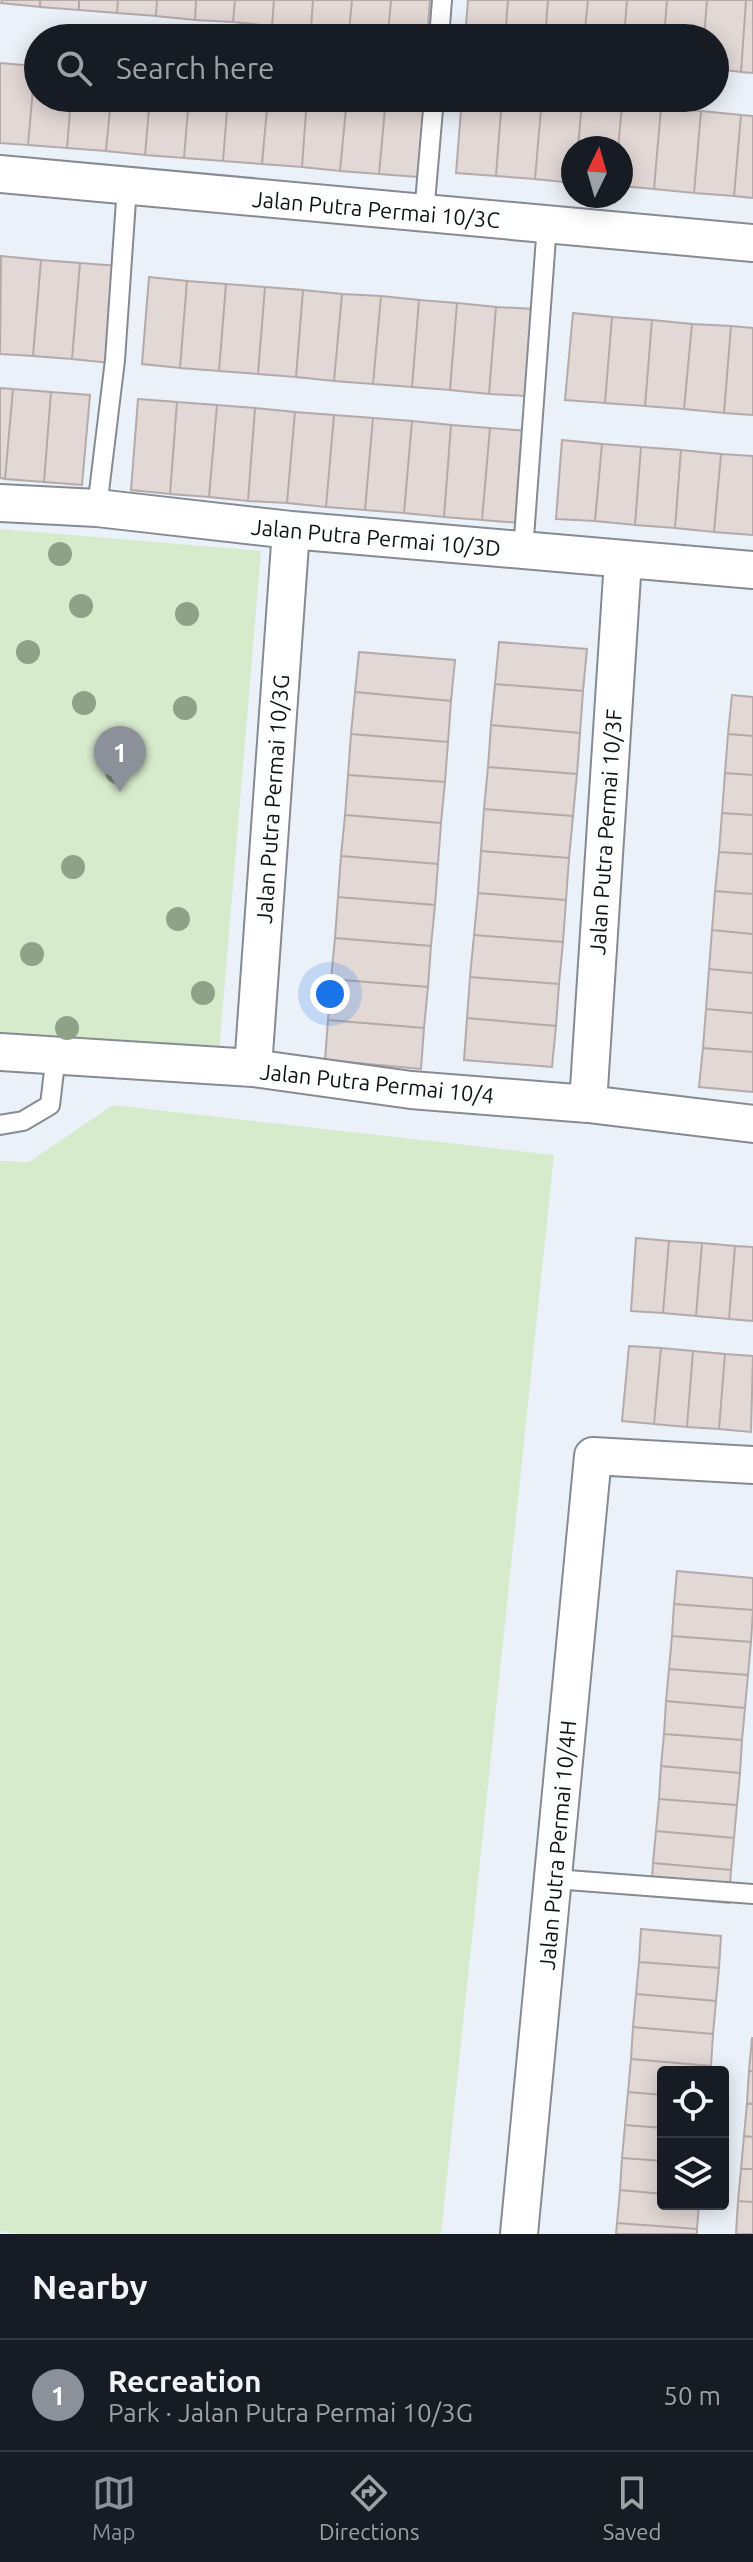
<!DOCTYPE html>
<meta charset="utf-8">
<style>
body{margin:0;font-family:Ubuntu,sans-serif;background:#20242c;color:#f1f3f6}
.controls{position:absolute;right:24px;bottom:24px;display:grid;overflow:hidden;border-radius:8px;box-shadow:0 4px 20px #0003}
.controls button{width:72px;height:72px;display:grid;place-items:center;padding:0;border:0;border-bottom:2px solid #363941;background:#171b24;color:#f1f3f6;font:40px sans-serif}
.compass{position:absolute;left:561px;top:136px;width:72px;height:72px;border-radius:50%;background:#171b24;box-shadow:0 4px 20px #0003;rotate:5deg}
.you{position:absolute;left:330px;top:994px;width:28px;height:28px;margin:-20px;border:6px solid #fff;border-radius:50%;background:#1a73e8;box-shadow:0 0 0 12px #1a73e833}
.badge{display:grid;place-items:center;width:52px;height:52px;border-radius:50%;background:#8c9099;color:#fff;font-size:26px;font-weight:700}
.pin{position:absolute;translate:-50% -66px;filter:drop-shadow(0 2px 4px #0008)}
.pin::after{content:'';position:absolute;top:42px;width:28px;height:24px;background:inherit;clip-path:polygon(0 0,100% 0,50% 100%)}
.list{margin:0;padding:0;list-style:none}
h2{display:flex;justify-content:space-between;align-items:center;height:104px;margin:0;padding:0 32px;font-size:34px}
h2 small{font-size:26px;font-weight:400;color:#9ea1a6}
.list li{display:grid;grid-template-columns:52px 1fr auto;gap:24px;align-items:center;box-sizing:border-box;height:112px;padding:0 32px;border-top:2px solid #363941}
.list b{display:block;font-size:30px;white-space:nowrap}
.list p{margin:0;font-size:26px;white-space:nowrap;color:#9ea1a6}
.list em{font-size:26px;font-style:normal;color:#9ea1a6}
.icon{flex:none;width:44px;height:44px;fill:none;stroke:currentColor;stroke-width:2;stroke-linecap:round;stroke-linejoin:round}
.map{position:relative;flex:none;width:753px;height:2234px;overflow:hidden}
.search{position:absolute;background:#171b24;box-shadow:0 4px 20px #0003;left:24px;right:24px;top:24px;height:88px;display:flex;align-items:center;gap:20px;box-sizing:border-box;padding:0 28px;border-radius:44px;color:#9ea1a6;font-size:30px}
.sheet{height:216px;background:#171b24}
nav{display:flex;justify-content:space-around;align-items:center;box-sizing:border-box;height:112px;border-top:2px solid #363941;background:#171b24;font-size:22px;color:#9ea1a6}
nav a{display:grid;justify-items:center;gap:4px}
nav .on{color:#8c9099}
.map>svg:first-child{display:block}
</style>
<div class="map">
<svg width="753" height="2234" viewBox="0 0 753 2234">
<rect width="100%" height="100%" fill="#ebf1f8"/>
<!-- green -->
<path fill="#d6eacc" d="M0 529 261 551 219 1052 0 1033Z
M113 1105 554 1155 441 2234H20L0 2231V1161L29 1162Z"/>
<!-- building -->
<path fill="#e2d8d6" stroke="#b4aaa9" stroke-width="2" d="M2 0H40V7L1 3Z
M40 0H79V10L40 7Z
M79 0H118L117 13 79 10Z
M118 0H157L156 16 117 13Z
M157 0H196L195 20 156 16Z
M196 0H235L233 22 195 20Z
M235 0H274L272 26 233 22Z
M274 0H313L311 29 272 26Z
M313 0H352L349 32 311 29Z
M352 0H391L388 35 349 32Z
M391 0H430L427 38 388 35Z
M468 0H508L505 38H465Z
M508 0H548L545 38H505Z
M548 0H588L584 38H545Z
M588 0H627L624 38H584Z
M627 0H667L664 38H624Z
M667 0H707L704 38H664Z
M707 0H746L741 72 715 69V38H704Z
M746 0H753V73L741 72Z
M0 63 35 66 28 145 0 143Z
M35 66H38V98H71L67 148 28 145Z
M71 98H111L106 151 67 148Z
M111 98H150L145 155 106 151Z
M150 98H189L184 158 145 155Z
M189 98H228L223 161 184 158Z
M228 98H268L262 164 223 161Z
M268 98H307L302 167 262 164Z
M307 98H347L340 171 302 167Z
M347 98H386L379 174 340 171Z
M386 98H425L418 177 379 174Z
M462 98H502L496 176 456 173Z
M502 98H542L535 179 496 176Z
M542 98 582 101 578 148H573V183L535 179Z
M582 101 622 105 618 148H578Z
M622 105 661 108 654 189 621 186V148H618Z
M661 108 701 111 694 193 654 189Z
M701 111 741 115 734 196 694 193Z
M741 115 753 116V198L734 196Z
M1 256 41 260 33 356 0 354Z
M41 260 80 263 72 359 33 356Z
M80 263 119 266 111 363 72 359Z
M149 277 187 281 180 368 142 364Z
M187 281 226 284 219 371 180 368Z
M226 284 265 287 258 374 219 371Z
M265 287 303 290 296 377 258 374Z
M303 290 342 294 334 381 296 377Z
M342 294 381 296 373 384 334 381Z
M381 296 419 300 412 387 373 384Z
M419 300 457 303 450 390 412 387Z
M457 303 496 307 489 394 450 390Z
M496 307 535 309 528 396 489 394Z
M573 313 612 317 605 403 565 400Z
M612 317 652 320 645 406 605 403Z
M652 320 692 324 684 409 645 406Z
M692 324 731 326 724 413 684 409Z
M731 326 753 328V415L724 413Z
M0 388 13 389 5 479 0 478Z
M13 389 51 392 44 482 5 479Z
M51 392 90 395 82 485 44 482Z
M138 399 177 402 170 494 131 490Z
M177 402 217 405 209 497 170 494Z
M217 405 255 408 248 501 209 497Z
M255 408 295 412 287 503 248 501Z
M295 412 334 415 326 507 287 503Z
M334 415 373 418 365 510 326 507Z
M373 418 412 421 404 513 365 510Z
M412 421 451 425 444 517 404 513Z
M451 425 490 428 482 520 444 517Z
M490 428 529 431 521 523 482 520Z
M562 440 602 444 595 521 556 519Z
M602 444 641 447 635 525 595 521Z
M641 447 681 450 675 528 635 525Z
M681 450 721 454 714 532 675 528Z
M721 454 753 456V535L714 532Z
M499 642 587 649 583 691 495 684Z
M359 652 455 660 451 701 355 692Z
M495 684 583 691 580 733 491 725Z
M355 692 451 701 448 742 351 734Z
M732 695 753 697V736L728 734Z
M491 725 580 733 577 774 488 767Z
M351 734 448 742 445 782 348 775Z
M728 734 753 736V775L725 773Z
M488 767 577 774 573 816 484 809Z
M725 773 753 775V815L722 813Z
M348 775 445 782 441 823 345 815Z
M484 809 573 816 569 858 481 851Z
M722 813 753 815V854L719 852Z
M345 815 441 823 438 864 341 856Z
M481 851 569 858 566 900 478 893Z
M719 852 753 854V894L715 891Z
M341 856 438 864 435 905 338 897Z
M715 891 753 894V934L712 930Z
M478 893 566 900 563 942 474 935Z
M338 897 435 905 431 946 335 938Z
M712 930 753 934V973L709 969Z
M474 935 563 942 559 984 470 977Z
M335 938 431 946 428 987 331 979Z
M709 969 753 973V1013L706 1009Z
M470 977 559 984 556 1026 467 1018Z
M331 979 428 987 424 1028 328 1020Z
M706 1009 753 1013V1052L703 1048Z
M467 1018 556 1026 552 1067 464 1060Z
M328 1020 424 1028 421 1069 325 1060Z
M703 1048 753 1052V1092L699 1087Z
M636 1238 669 1241 663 1313 631 1311Z
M669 1241 702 1243 696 1316 663 1313Z
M702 1243 735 1246 729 1319 696 1316Z
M735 1246 753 1247V1321L729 1319Z
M629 1346 661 1348 654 1424 622 1421Z
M661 1348 693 1351 687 1427 654 1424Z
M693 1351 725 1354 719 1429 687 1427Z
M725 1354 753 1356 751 1432 719 1429Z
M677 1571 753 1578V1610L674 1604Z
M674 1604 753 1610 751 1642 672 1636Z
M672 1636 751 1642 748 1675 669 1669Z
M669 1669 748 1675 745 1708 666 1701Z
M666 1701 745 1708 742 1740 664 1734Z
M664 1734 742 1740 740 1773 661 1766Z
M661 1766 740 1773 737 1805 659 1799Z
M659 1799 737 1805 734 1838 656 1831Z
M656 1831 734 1838 731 1870 653 1863Z
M653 1863 731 1870 729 1903 651 1896Z
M641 1929 721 1936 719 1968 639 1962Z
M639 1962 719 1968 716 2001 636 1994Z
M636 1994 716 2001 713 2034 633 2027Z
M633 2027 713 2034 711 2066 631 2059Z
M752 2038H753V2071H749Z
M631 2059 711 2066 710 2072H663V2095L628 2092Z
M749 2071H753V2104L747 2103Z
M628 2092 663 2095V2128L625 2125Z
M747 2103 753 2104V2137L744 2136Z
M625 2125 663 2128V2161L622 2158Z
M744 2136 753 2137V2169H741Z
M622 2158 663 2161V2194L620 2190Z
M741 2169H753V2202L738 2201Z
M620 2190 663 2194V2204H699L697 2229 617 2223Z
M738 2201 753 2202V2234H736Z
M617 2223 697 2229V2234H616Z"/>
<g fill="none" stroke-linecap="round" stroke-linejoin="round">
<!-- service casing -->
<g stroke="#868b92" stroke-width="22">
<path id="service" d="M439 38 442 0
M424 214 434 98
M97 508 115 360 127 186
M523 551 547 224
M0 1125 23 1121 50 1105 56 1054
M554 1879 753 1894"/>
</g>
<!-- minor casing -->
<g stroke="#868b92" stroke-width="40">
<path id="minor" d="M0 174 753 243
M0 503 97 508 291 530 753 570
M0 1052 253 1068 411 1090 588 1104 753 1124
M253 1068 291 530
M588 1104 623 560
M519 2234 593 1456 753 1465"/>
</g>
<!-- service -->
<use href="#service" stroke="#fff" stroke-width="18"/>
<!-- minor -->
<use href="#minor" stroke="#fff" stroke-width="36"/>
</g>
<!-- trees -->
<g fill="#8da287">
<circle cx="60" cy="554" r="12"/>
<circle cx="81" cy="606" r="12"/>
<circle cx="187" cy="614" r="12"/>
<circle cx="28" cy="652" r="12"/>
<circle cx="84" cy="703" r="12"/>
<circle cx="185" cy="708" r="12"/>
<circle cx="117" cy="772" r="12"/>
<circle cx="73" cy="867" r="12"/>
<circle cx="178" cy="919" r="12"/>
<circle cx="32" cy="954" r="12"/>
<circle cx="203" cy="993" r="12"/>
<circle cx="67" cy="1028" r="12"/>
</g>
<g text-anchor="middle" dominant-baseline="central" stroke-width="8" stroke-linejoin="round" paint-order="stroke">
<!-- street labels -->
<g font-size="22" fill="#111315" stroke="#fcfeff">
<text transform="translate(376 209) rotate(5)">Jalan Putra Permai 10/3C</text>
<text transform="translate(376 537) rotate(5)">Jalan Putra Permai 10/3D</text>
<text transform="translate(272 799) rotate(-86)">Jalan Putra Permai 10/3G</text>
<text transform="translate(605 832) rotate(-86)">Jalan Putra Permai 10/3F</text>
<text transform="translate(377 1083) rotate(6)">Jalan Putra Permai 10/4</text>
<text transform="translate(557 1845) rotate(-85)">Jalan Putra Permai 10/4H</text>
</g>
</g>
</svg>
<div class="controls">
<button><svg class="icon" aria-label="locate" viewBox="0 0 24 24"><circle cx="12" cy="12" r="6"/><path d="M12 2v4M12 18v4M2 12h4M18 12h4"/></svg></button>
<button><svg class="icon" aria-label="layers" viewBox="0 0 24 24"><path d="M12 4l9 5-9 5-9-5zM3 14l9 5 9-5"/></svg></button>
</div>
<svg class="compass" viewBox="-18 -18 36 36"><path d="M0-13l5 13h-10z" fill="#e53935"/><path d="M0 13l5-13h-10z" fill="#9ea1a6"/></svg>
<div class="you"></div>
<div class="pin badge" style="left:120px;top:792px">1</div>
<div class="search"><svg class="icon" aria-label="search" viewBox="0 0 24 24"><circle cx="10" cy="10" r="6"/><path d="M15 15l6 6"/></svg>Search here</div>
</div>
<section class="sheet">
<h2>Nearby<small></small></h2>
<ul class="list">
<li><span class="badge">1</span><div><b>Recreation</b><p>Park · Jalan Putra Permai 10/3G</p></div><em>50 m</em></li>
</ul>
</section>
<nav>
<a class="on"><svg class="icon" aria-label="map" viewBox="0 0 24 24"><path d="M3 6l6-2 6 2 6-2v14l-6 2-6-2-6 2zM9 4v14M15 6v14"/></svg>Map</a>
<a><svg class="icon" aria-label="directions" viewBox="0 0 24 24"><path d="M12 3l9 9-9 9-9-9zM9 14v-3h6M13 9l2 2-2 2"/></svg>Directions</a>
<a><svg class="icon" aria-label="saved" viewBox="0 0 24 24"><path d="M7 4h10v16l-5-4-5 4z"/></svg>Saved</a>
</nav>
